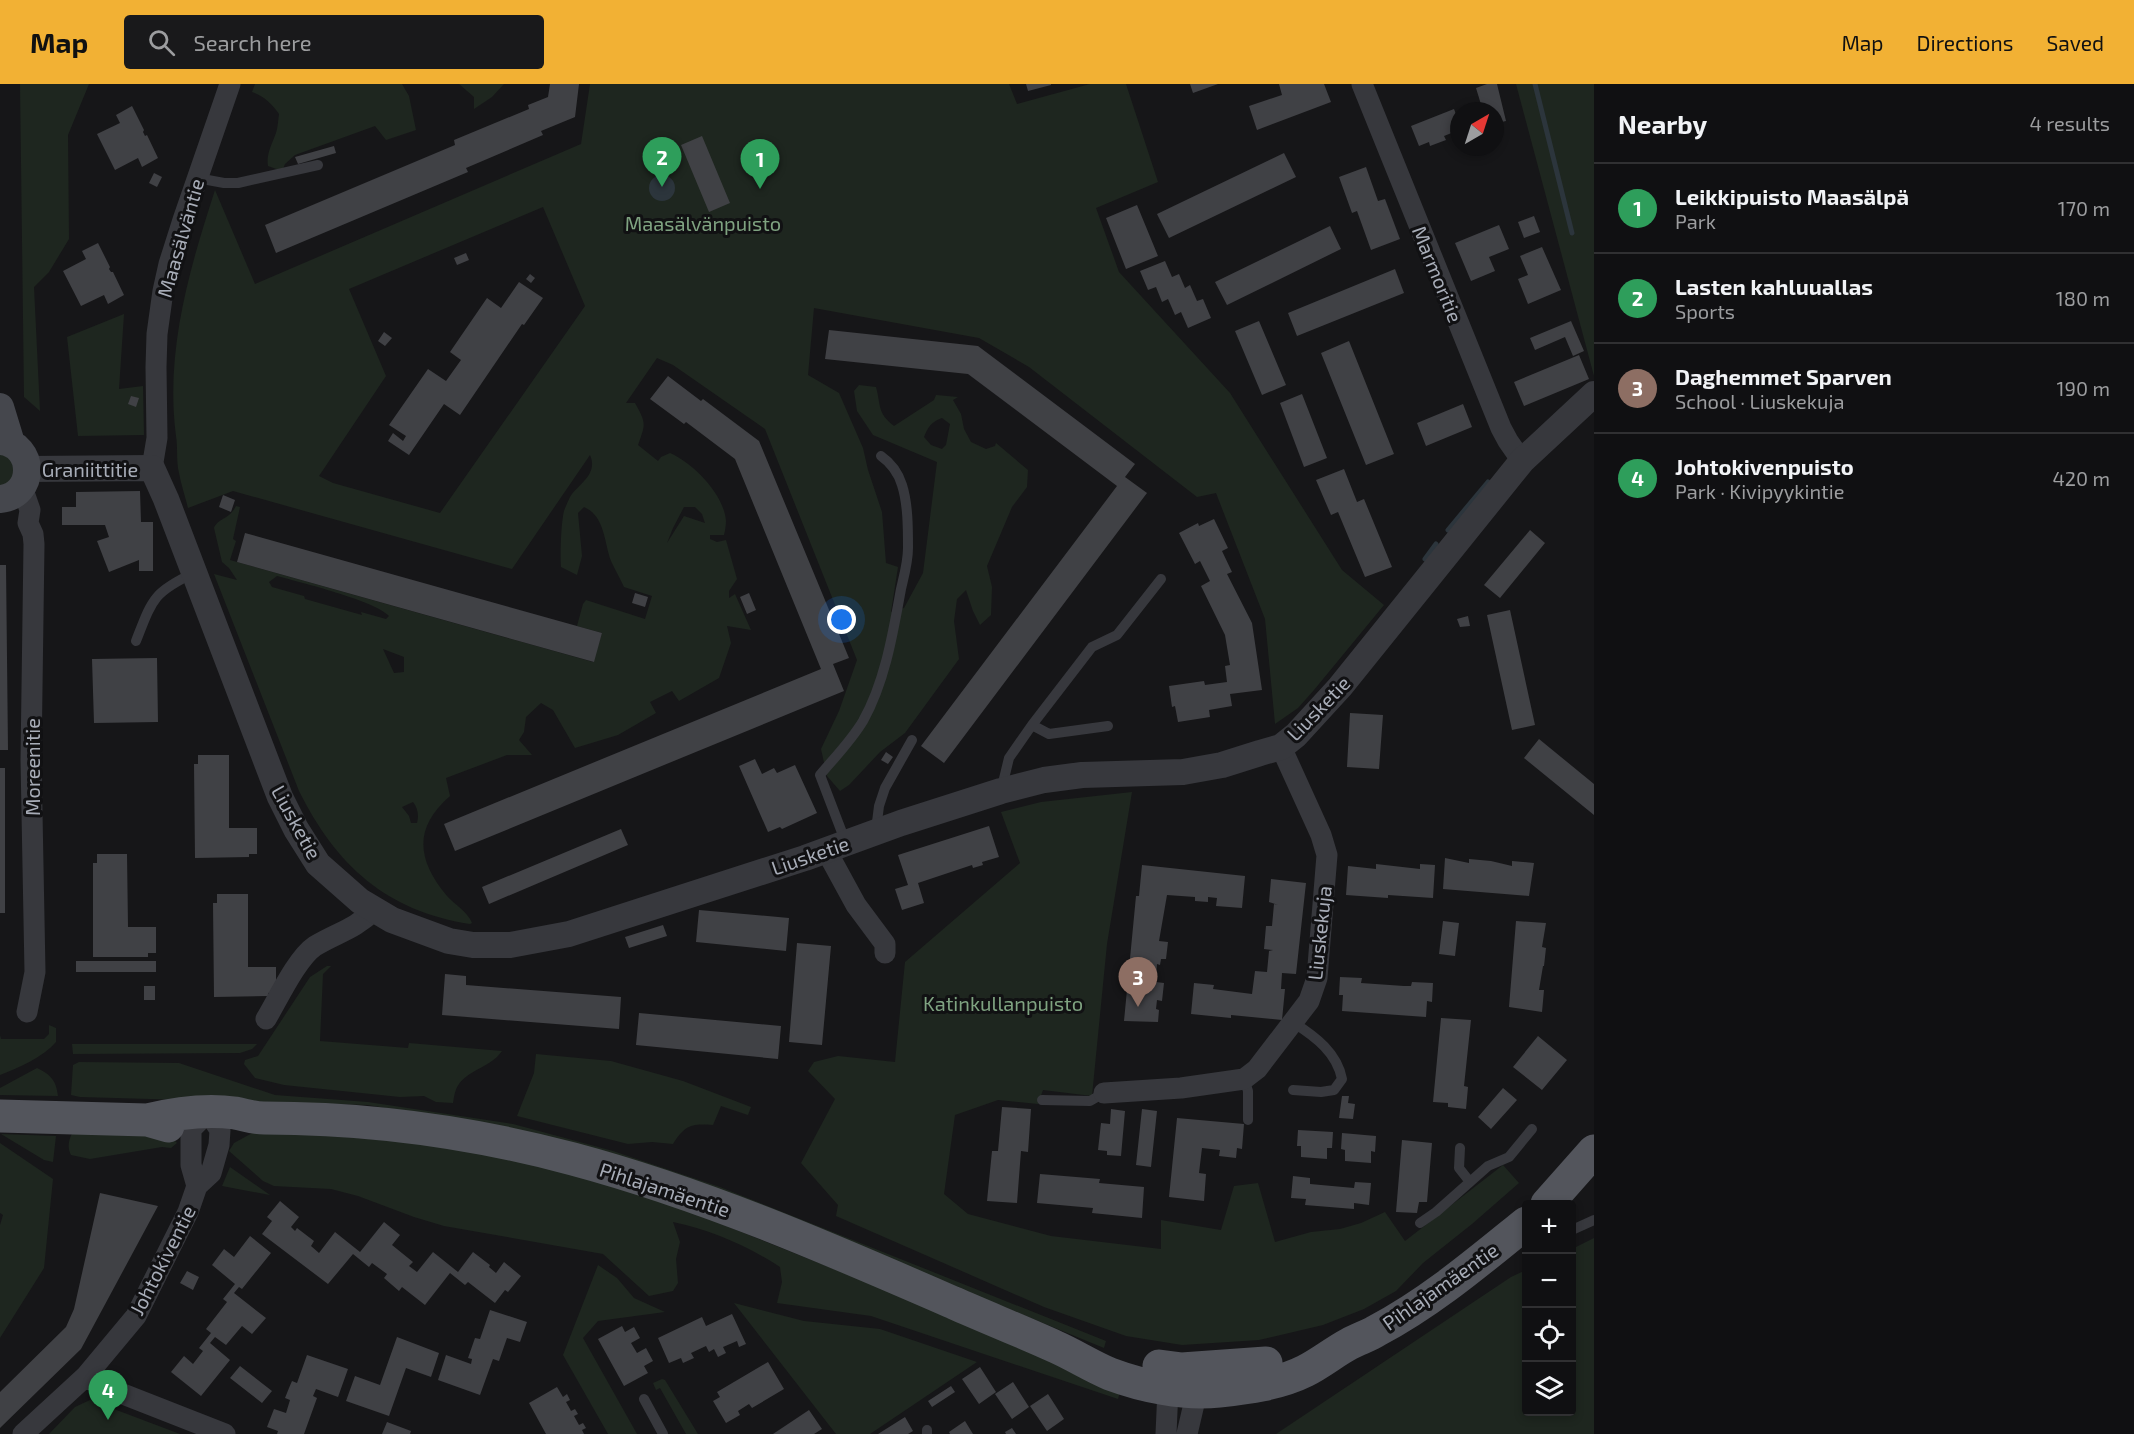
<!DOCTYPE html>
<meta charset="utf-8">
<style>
body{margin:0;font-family:"Exo 2",sans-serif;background:#19191b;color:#f1f3f6}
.controls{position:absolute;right:18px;bottom:18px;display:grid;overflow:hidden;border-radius:6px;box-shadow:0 3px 9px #0003}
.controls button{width:54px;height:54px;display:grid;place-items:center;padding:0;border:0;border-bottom:2px solid #303032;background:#101012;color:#f1f3f6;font:30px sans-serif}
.compass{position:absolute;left:1450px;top:18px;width:54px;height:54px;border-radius:50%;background:#101012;box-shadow:0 3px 9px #0003;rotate:39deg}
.you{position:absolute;left:842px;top:536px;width:21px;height:21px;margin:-15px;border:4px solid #fff;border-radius:50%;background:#1a73e8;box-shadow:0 0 0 9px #1a73e833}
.badge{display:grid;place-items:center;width:39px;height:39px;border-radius:50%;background:#f2b134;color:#fff;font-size:20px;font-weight:700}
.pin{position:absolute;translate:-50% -50px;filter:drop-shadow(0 2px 3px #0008)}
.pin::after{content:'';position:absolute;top:32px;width:21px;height:18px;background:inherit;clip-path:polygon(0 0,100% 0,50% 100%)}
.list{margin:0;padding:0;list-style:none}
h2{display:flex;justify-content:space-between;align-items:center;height:78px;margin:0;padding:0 24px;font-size:26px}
h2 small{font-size:20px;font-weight:400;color:#9c9d9f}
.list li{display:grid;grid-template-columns:39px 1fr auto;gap:18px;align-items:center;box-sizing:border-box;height:90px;padding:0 24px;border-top:2px solid #303032}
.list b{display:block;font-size:22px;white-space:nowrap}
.list p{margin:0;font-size:20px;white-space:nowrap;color:#9c9d9f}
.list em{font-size:20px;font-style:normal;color:#9c9d9f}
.icon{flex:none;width:33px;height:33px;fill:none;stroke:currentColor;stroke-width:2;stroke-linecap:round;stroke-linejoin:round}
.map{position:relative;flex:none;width:1594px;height:1350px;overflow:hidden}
header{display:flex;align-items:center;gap:36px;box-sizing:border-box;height:84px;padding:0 30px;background:#f2b134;color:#111}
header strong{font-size:28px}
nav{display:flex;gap:33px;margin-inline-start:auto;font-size:21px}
.search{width:420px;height:54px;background:#19191b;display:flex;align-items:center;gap:15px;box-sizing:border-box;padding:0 21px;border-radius:6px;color:#9c9d9f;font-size:22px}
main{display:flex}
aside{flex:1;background:#101012}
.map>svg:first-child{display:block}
</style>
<header>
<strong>Map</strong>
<div class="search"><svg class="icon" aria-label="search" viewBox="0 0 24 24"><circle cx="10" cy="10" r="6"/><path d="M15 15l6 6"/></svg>Search here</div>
<nav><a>Map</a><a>Directions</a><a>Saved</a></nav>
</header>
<main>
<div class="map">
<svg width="1594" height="1350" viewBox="0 0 1594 1350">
<rect width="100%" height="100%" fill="#161618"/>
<!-- green -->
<path fill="#1e261f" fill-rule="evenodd" d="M20 0H89L68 51 69 155 49 188 34 203 40 327 24 313Z
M255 0H402L409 12 416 46 386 56 375 42 295 71 285 80 282 87 268 82C266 70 272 60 276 49 278 43 278 36 279 30 272 20 264 12 252 8Z
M459 0H504L492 13 474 25V13Z
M590 0H1009L1017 20 1090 0H1126L1158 98 1096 124 1119 188 1230 309 1342 486 1384 521 1314 606 1298 624 1275 640 1265 535 1216 409 1197 413 1029 283 979 254 814 224 808 291 839 309 863 364 868 386 882 428 886 479 898 483 891 528 904 524 923 489 937 378 873 351 857 327 854 307 859 301 876 303C881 321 877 329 894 342L934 316 936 311 958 313 953 316 961 330 964 345 971 358 986 365 995 362 996 359 1028 386 1027 403 1012 423 987 482 992 503 991 531 980 541 973 527 966 506 957 515 954 537 959 575 905 649 880 668 849 701 840 707 827 692 821 665 839 627 857 576 765 345 673 281 657 274 626 319H635C646 339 646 339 638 361L658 377 661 373 670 369C693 379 724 410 726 437 726 441 725 447 724 451H710V455L717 458 726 456 737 495 729 507V514L735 510 751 546 727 542 731 559 719 594 679 617 672 607 650 618 656 629 618 651 575 664 553 626 541 619 526 633 524 648 519 656 532 671H507L446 694 450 712C413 744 417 776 447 812 455 821 468 828 472 839L470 840C386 827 336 781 299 707L214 490 237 496 229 484 222 478 214 444C218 434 229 436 236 422L240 423 233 455 236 457 230 476 593 578 602 549 577 542 583 520 586 516 645 535 652 512 624 503C620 494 615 486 611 477 604 458 605 432 584 423L578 429 582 472 577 491 561 483C560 470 561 439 564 427 566 422 569 414 572 410 581 399 598 389 590 371L512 485 233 407 188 424C185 412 181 400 179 389 176 376 178 364 176 352 165 268 189 186 215 106L255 200 581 60ZM543 123 585 222 440 429 333 399 319 392 386 292 349 205ZM942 334 950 340 946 361 942 365 931 361 924 353C928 343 931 338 942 334ZM684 423H695L702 430 705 439 684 432 667 459 673 444ZM277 492C299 498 376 517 389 532L386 535 361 528 362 531 305 515 304 512 272 503 269 498ZM383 565 404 573V588L394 589ZM413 718C418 724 419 732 417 739H411L409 732 402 723Z
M1516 0H1594V292Z
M124 230 119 305 143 302 144 351 78 352 67 253Z
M0 367 10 370 16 393 0 404Z
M1132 708 1107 860 1092 1012 1043 1006 1038 1020 998 1016 955 1031 944 1110 968 1130 1051 1152 1161 1165V1136L1221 1146 1234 1102 1258 1099 1275 1158 1311 1148 1340 1145 1361 1139 1385 1128 1405 1157 1503 1081 1519 1099 1472 1140 1423 1179 1396 1207 1364 1225 1323 1241 1259 1256 1182 1261 1126 1252 1044 1223 836 1132 838 1121 801 1079 835 1015 808 987 814 978 838 972 895 978 905 878 1020 779 1001 728 1041 718Z
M327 882H331L323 890 320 957 408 964 409 959 502 967C491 983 470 985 459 1000 455 1005 454 1013 453 1019L436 1018 424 1012 400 1013 284 1001 255 994 244 980 245 976 258 972 310 893Z
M49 941 56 944V958C42 974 20 983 0 991V951L1 955H44L49 950Z
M72 960H257L252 965 240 969 73 970Z
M536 970 611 977 683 997 751 1023 748 1031 721 1022 713 1041C691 1039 685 1041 673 1060L652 1058 628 1060 517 1032 534 989Z
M79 978 179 979 275 1011 368 1018 513 1040 613 1067 720 1103 1106 1257 1104 1264 831 1152 450 1034 367 1021 80 1013 71 1011 73 981Z
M37 984C51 991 56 996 58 1012L0 1011V1004Z
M75 1044 173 1055 177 1059 171 1064 162 1063 90 1075 71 1071C66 1062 70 1052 75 1044Z
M256 1047H276L450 1062 508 1073 656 1114 1122 1300 1118 1315 871 1232 777 1219 782 1198 780 1183C748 1162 711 1146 673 1138L680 1158 676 1175 678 1199 673 1207 649 1212 603 1170 444 1142 414 1133 358 1112 331 1105 274 1102 263 1097 229 1067 234 1059Z
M1 1050 56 1052 53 1078 44 1076Z
M0 1059 53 1095 44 1184 0 1254V1141L3 1131 0 1129Z
M230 1083 270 1111 222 1102Z
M1594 1154V1350H1276L1511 1193 1526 1186V1328H1572V1165Z
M598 1181 617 1194 634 1214 665 1228 598 1237 583 1254 637 1350H608L563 1271Z
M734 1219 804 1237 880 1245 977 1278 870 1350H836Z
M662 1295 665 1296 698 1350H686L660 1304 656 1306 653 1299Z
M90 1316 180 1350H49L75 1323Z"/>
<!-- water -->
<path fill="#2c353c" d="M649 104a13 13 0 1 1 26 0a13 13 0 1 1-26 0Z"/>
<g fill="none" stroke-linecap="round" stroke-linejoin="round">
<!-- stream -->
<path stroke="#2c353c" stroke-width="5" d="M1535 0 1572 149
M1448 446 1488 398
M1425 475 1436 460"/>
</g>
<!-- building -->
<path fill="#404145" d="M550 0H579L575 33 541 47 543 51 466 84 468 88 276 169 265 141 455 61 454 56 529 25 528 21 548 13Z
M1026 0H1051V1L1028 7Z
M1190 0H1218L1193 9Z
M1279 0H1324L1331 18 1257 46 1249 22 1282 11Z
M1487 0H1497L1506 37 1497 39 1495 27H1483L1476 4Z
M132 22 144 46 143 48 145 52 147 51 158 74 142 83 138 74 115 86 97 50 120 39 116 31Z
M1454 25 1459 38V46L1444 52 1446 56 1430 62 1429 58 1419 62 1411 42Z
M702 52 730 119 709 128 681 61Z
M334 62 336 69 298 80 295 73Z
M1284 69 1296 93 1169 154 1157 130Z
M1366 83 1378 117 1385 115 1400 155 1371 166 1357 127 1352 129 1339 93Z
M154 89 162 93 157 103 149 99Z
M1137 121 1158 172 1126 185 1106 134Z
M1534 132 1540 148 1524 154 1518 138Z
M1499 141 1509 165 1489 173 1495 187 1471 197 1455 159Z
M1330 142 1341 165 1227 221 1215 198Z
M98 159 110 183 109 185 111 188H113L124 211 108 220 104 211 81 222 63 187 86 175 82 167Z
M1542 163 1561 206 1528 220 1518 195 1528 191 1520 172Z
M466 169 469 176 457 181 454 174Z
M1165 177 1172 193 1179 190 1185 204 1190 201 1197 217 1203 215 1211 234 1188 244 1181 228 1175 231 1168 215 1162 218 1156 203 1148 206 1140 187Z
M1395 185 1404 209 1297 252 1288 229Z
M530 190 535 194 531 199 526 195Z
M519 198 543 214 524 241 522 240 460 331 444 320 409 371 388 357 393 349 403 357 406 352 389 341 428 285 446 297 461 276 450 268 487 214 501 224Z
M1259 237 1286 301 1262 311 1235 247Z
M1571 237 1584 267 1573 272 1565 253 1535 266 1530 254Z
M829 246 978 262 1135 380 1125 393 1147 409 944 679 921 662 1117 402 968 290 825 275Z
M384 248 392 254 385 262 378 257Z
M1349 257 1394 370 1366 381 1321 269Z
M1579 271 1589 295 1524 322 1514 298Z
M668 292 701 317 703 315 759 357 849 574 833 580 844 607 455 767 444 740 821 585 735 375 686 338 684 340 650 315Z
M1302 310 1327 374 1304 383 1280 319Z
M131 312 139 314 136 323 128 320Z
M1463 320 1472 343 1426 362 1417 339Z
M1344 385 1357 418 1364 415 1392 483 1365 493 1338 428 1331 431 1316 396Z
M140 407 141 438H153V487H139V476L109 488 97 457 109 453 105 441H62V423H76V408Z
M223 411 235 416 231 428 219 423Z
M1214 435 1228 464 1222 467 1232 488 1227 490 1252 539 1262 606 1230 610 1232 622 1209 626 1210 633 1178 638 1175 622 1172 623 1169 602 1204 597 1205 601 1227 598 1225 582 1230 581 1225 551 1201 502 1210 497 1200 477 1195 480 1179 449 1198 439 1199 442Z
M1530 446 1545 459 1500 514 1484 501Z
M245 449 602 549 594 578 237 478Z
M0 481H6L8 666H0Z
M635 509 648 513 645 523 632 519Z
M749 509 756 526 747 530 740 513Z
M1510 526 1535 641 1512 646 1487 531Z
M1468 532 1470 542 1460 543 1457 535Z
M157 574 158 638 94 639 92 575Z
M1350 629 1383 631 1379 685 1347 683Z
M1539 655 1594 700V731L1524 674Z
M886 668 893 673 888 680 881 676Z
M198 671H229V744H257V770H249V773L195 774 194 680H198Z
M755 675 762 690 774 684 777 689 795 681 817 729 782 745 780 743 768 748 739 682Z
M0 684H5V829H0Z
M989 742 999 773 982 778 983 781 973 784 972 781 918 799 924 819 902 826 895 805 908 801 898 771Z
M621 745 628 761 489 820 482 803Z
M97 770H127L128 843H156V869H148V873H93V779H97Z
M1445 774 1469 779V775L1491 777 1512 782V777L1534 779 1529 812 1443 805Z
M1376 780 1420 785V780L1435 781 1433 814 1388 811V814L1346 811 1348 782 1376 785Z
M1142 781 1245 792 1242 824 1216 822 1217 814 1208 813V818L1195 817V813L1167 811 1159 857 1168 858 1166 875H1161L1160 881 1157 880 1156 898 1164 899 1162 917 1157 916 1156 925 1159 926 1158 938 1124 937 1136 812H1139Z
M1271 795 1306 799 1296 890 1282 889 1281 905H1285L1282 936 1231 931V934L1191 930 1194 899 1214 901 1213 905 1252 910 1255 887 1267 888 1269 867 1273 866 1264 865 1266 842H1272L1274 820 1278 821 1269 818Z
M217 810H248V883H276V908L268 909V912L214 913 213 819H217Z
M699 826 789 834 786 867 696 858Z
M1443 837 1459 839 1455 872 1439 870Z
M1516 837 1546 839 1542 863 1546 864 1544 882H1543L1539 906H1544L1542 928 1509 923Z
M663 841 667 852 629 864 625 853Z
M797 859 831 862 822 961 789 958Z
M76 877H156V888H76Z
M445 890 466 892V901L621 913 619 945 442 931Z
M1340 893 1362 894 1361 899 1404 902H1411L1412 898 1433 899 1432 918 1427 917 1426 933 1342 927 1343 911H1339Z
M144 902H155V916H144Z
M639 929 781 942 778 975 636 961Z
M1441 934 1471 936 1464 1002 1468 1003 1466 1025 1448 1023V1019L1433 1018Z
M1538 952 1567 976 1542 1006 1513 983Z
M1503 1004 1517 1016 1491 1045 1478 1033Z
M1342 1012H1349L1348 1019 1355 1020 1353 1035 1339 1034Z
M1002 1023 1031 1025 1028 1068 1021 1067 1017 1119 987 1117 992 1067H998Z
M1111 1025 1125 1027 1121 1072 1107 1071V1067L1098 1066 1101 1039 1110 1040Z
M1142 1025 1157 1027 1151 1083 1136 1081Z
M1177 1034 1244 1040 1242 1065 1237 1064 1236 1074 1219 1072 1220 1066 1202 1064 1199 1089 1206 1090 1204 1117 1169 1113Z
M1298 1046 1333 1048 1332 1064H1327V1075L1301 1073V1062H1297Z
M1342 1049 1376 1052 1375 1068 1371 1067V1079L1345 1077V1066L1341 1065Z
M1402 1056 1432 1059 1427 1118H1419L1417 1129 1396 1128Z
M1040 1090 1100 1095 1099 1099 1144 1103 1142 1134 1092 1129 1093 1124 1037 1119Z
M1293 1092 1310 1094V1100L1354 1104 1355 1098 1371 1099 1369 1121 1354 1119V1125L1305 1121 1306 1115 1291 1114Z
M100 1109 158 1122 81 1265 0 1344V1308L66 1243 74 1225Z
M280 1117 299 1133 291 1143 295 1147 297 1144 314 1157 311 1162 319 1169 335 1148 360 1168 384 1138 400 1151 392 1161 413 1178 409 1182 417 1188 433 1168 458 1188 473 1168 490 1181 489 1183 496 1189 504 1178 521 1192 508 1208 505 1206 495 1219 468 1198 465 1201 450 1189 425 1221 402 1203 399 1207 384 1194 387 1190 372 1179 369 1183 353 1170 328 1200 262 1150 272 1137 267 1133Z
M250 1152 271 1169 242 1205 239 1203 234 1209 266 1234 252 1250 242 1242 226 1261 215 1253 210 1259 230 1276 201 1312 171 1288 184 1272 193 1280 203 1267 199 1264 211 1249 206 1245 227 1218 223 1215 235 1200 212 1181 224 1165 234 1173Z
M187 1187 199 1193 193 1206 180 1199Z
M490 1226 527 1238 520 1258 507 1254 499 1277 493 1275 480 1311 438 1296 446 1271 471 1280 472 1275 468 1274 475 1254 480 1255Z
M732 1230 746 1260 739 1263 737 1257 723 1263 726 1269 718 1273 714 1265 709 1268 706 1262 691 1269 694 1274 683 1279 681 1274 669 1279 658 1254 702 1233 706 1242Z
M622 1242 625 1248 634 1243 640 1254 631 1259 637 1269 646 1264 653 1277 644 1282 648 1289 624 1302 598 1255Z
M397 1253 439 1269 431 1293 406 1284 389 1332 346 1317 355 1292 380 1301Z
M307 1271 348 1285 338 1313 316 1305 313 1312 317 1314 304 1350H277L278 1347 267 1343 274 1325 286 1329 290 1316 285 1314 289 1304 292 1297 297 1299Z
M768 1278 784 1305 752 1324 749 1320 738 1327 740 1331 726 1339 713 1317 720 1313 717 1308Z
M240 1282 272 1307 262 1319 230 1294Z
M980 1283 996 1308 979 1320 962 1295Z
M1013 1298 1029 1323 1012 1335 995 1310Z
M951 1302 955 1308 932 1323 928 1317Z
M557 1303 563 1313 567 1310 570 1316 566 1318 570 1325 571 1327 575 1325 578 1330 574 1332 579 1341 583 1339 586 1344 582 1346 584 1350H546L529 1319Z
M1048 1310 1064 1335 1047 1347 1030 1322Z
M809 1326 822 1345 814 1350H773Z
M905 1333 913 1347 908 1350H878Z
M965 1337 973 1350H950L949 1348Z
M387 1338 411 1347 410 1350H382Z
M1012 1344 1016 1350H1006L1005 1348Z"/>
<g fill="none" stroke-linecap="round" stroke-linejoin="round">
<!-- service -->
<path stroke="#37383d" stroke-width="10" d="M197 94 224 99H238L318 81
M136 557C152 516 153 508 194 489
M1032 641 1049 650 1108 642
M1001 707 1009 674 1032 641 1092 563 1117 551 1161 495
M876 746 879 722 885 704 912 656
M846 759 820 691C835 673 851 657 863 637 885 598 893 549 901 505 904 492 908 478 908 464 908 444 908 420 902 401 898 388 891 379 881 372
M1244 995 1248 1007V1036
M1293 1006 1321 1008 1334 1006 1342 995C1337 969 1316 953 1294 939
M1042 1016 1090 1017 1104 1009
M1460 1064 1459 1084 1470 1098
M1420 1139 1436 1128 1488 1082 1509 1073 1532 1045
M1572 1146 1594 1136
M644 1315 663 1350
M927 1346V1350"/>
<!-- minor -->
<path stroke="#37383d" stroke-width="21" d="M1362 0 1501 344 1508 357 1522 377
M152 384 157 354 156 283 157 250 163 207 169 180 183 136 230 0
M22 403 30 426 28 439 33 450 34 460 31 676 35 888 27 928
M826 766 856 821 885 860V869
M266 935C278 915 297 874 315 862 338 848 354 846 374 826
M1104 1009 1181 1004 1244 995 1257 985 1309 917 1317 894 1327 771 1321 751 1281 663
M86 1292 100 1301 225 1350
M23 1350 86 1292 136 1232 188 1128 197 1102 211 1089 219 1061 220 1046 208 1028 191 1045V1081L197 1102
M1166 1350 1168 1305 1174 1297
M1187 1350 1197 1307 1191 1299"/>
<!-- tertiary -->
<path stroke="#37383d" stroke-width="26" d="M28 385 152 384 166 415 280 713 296 745 318 780 360 817 392 836 449 857 473 861H510L569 850 805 774 901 739 1001 707 1044 696 1082 691 1183 688 1222 681 1260 669 1281 663 1296 651 1340 603 1522 377 1594 310"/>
<!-- secondary -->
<path stroke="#45474d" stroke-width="28" d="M0 323 11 359
M0 357C36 360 36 412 0 415"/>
<!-- primary -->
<path stroke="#53555c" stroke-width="33" d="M0 1032 147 1036 168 1042
M147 1036C176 1029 206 1025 235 1029 246 1031 253 1034 264 1034 368 1034 472 1048 573 1075 704 1110 830 1165 954 1219 988 1234 1023 1248 1056 1263 1074 1271 1091 1282 1110 1290 1142 1302 1184 1311 1219 1307 1247 1304 1279 1300 1305 1287 1321 1279 1334 1268 1349 1260 1358 1255 1368 1252 1376 1247 1431 1218 1479 1177 1526 1139
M1547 1120 1594 1067
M1159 1282 1182 1285 1266 1279"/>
</g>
<g text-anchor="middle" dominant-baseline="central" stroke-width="6" stroke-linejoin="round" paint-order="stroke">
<!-- park labels -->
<g font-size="20" fill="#7fa381" stroke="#111113">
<text x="703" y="139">Maasälvänpuisto</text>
<text x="1003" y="919">Katinkullanpuisto</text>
</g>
<!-- street labels -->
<g font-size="20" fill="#a8adb8" stroke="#111113">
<text transform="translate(180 154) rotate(-74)">Maasälväntie</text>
<text transform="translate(1438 190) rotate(68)">Marmoritie</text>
<text x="90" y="385">Graniittitie</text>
<text transform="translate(1318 624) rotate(-46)">Liusketie</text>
<text transform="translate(32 683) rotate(-90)">Moreenitie</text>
<text transform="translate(297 738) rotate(61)">Liusketie</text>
<text transform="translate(810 771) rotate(-19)">Liusketie</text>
<text transform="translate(1319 849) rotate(-84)">Liuskekuja</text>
<text transform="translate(665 1105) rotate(18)">Pihlajamäentie</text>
<text transform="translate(162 1176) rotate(-63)">Johtokiventie</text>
<text transform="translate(1440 1202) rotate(-35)">Pihlajamäentie</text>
</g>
</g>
</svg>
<div class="controls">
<button>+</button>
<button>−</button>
<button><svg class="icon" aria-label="locate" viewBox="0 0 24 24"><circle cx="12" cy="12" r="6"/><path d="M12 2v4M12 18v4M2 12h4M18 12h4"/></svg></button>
<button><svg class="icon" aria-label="layers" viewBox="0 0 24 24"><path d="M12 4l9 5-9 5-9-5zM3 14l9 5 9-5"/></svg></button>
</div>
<svg class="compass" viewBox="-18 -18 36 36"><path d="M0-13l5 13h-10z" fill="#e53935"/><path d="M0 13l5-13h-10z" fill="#9c9d9f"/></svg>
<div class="you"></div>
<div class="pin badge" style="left:760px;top:105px;background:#2e9e5b">1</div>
<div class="pin badge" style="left:662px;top:103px;background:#2e9e5b">2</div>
<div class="pin badge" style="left:1138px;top:923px;background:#8d6e63">3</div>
<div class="pin badge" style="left:108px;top:1336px;background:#2e9e5b">4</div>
</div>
<aside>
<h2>Nearby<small>4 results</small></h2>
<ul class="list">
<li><span class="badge" style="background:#2e9e5b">1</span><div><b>Leikkipuisto Maasälpä</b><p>Park</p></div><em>170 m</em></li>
<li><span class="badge" style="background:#2e9e5b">2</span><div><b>Lasten kahluuallas</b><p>Sports</p></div><em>180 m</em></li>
<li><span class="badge" style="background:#8d6e63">3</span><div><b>Daghemmet Sparven</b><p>School · Liuskekuja</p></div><em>190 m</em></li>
<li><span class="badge" style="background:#2e9e5b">4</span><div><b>Johtokivenpuisto</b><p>Park · Kivipyykintie</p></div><em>420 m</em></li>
</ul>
</aside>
</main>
